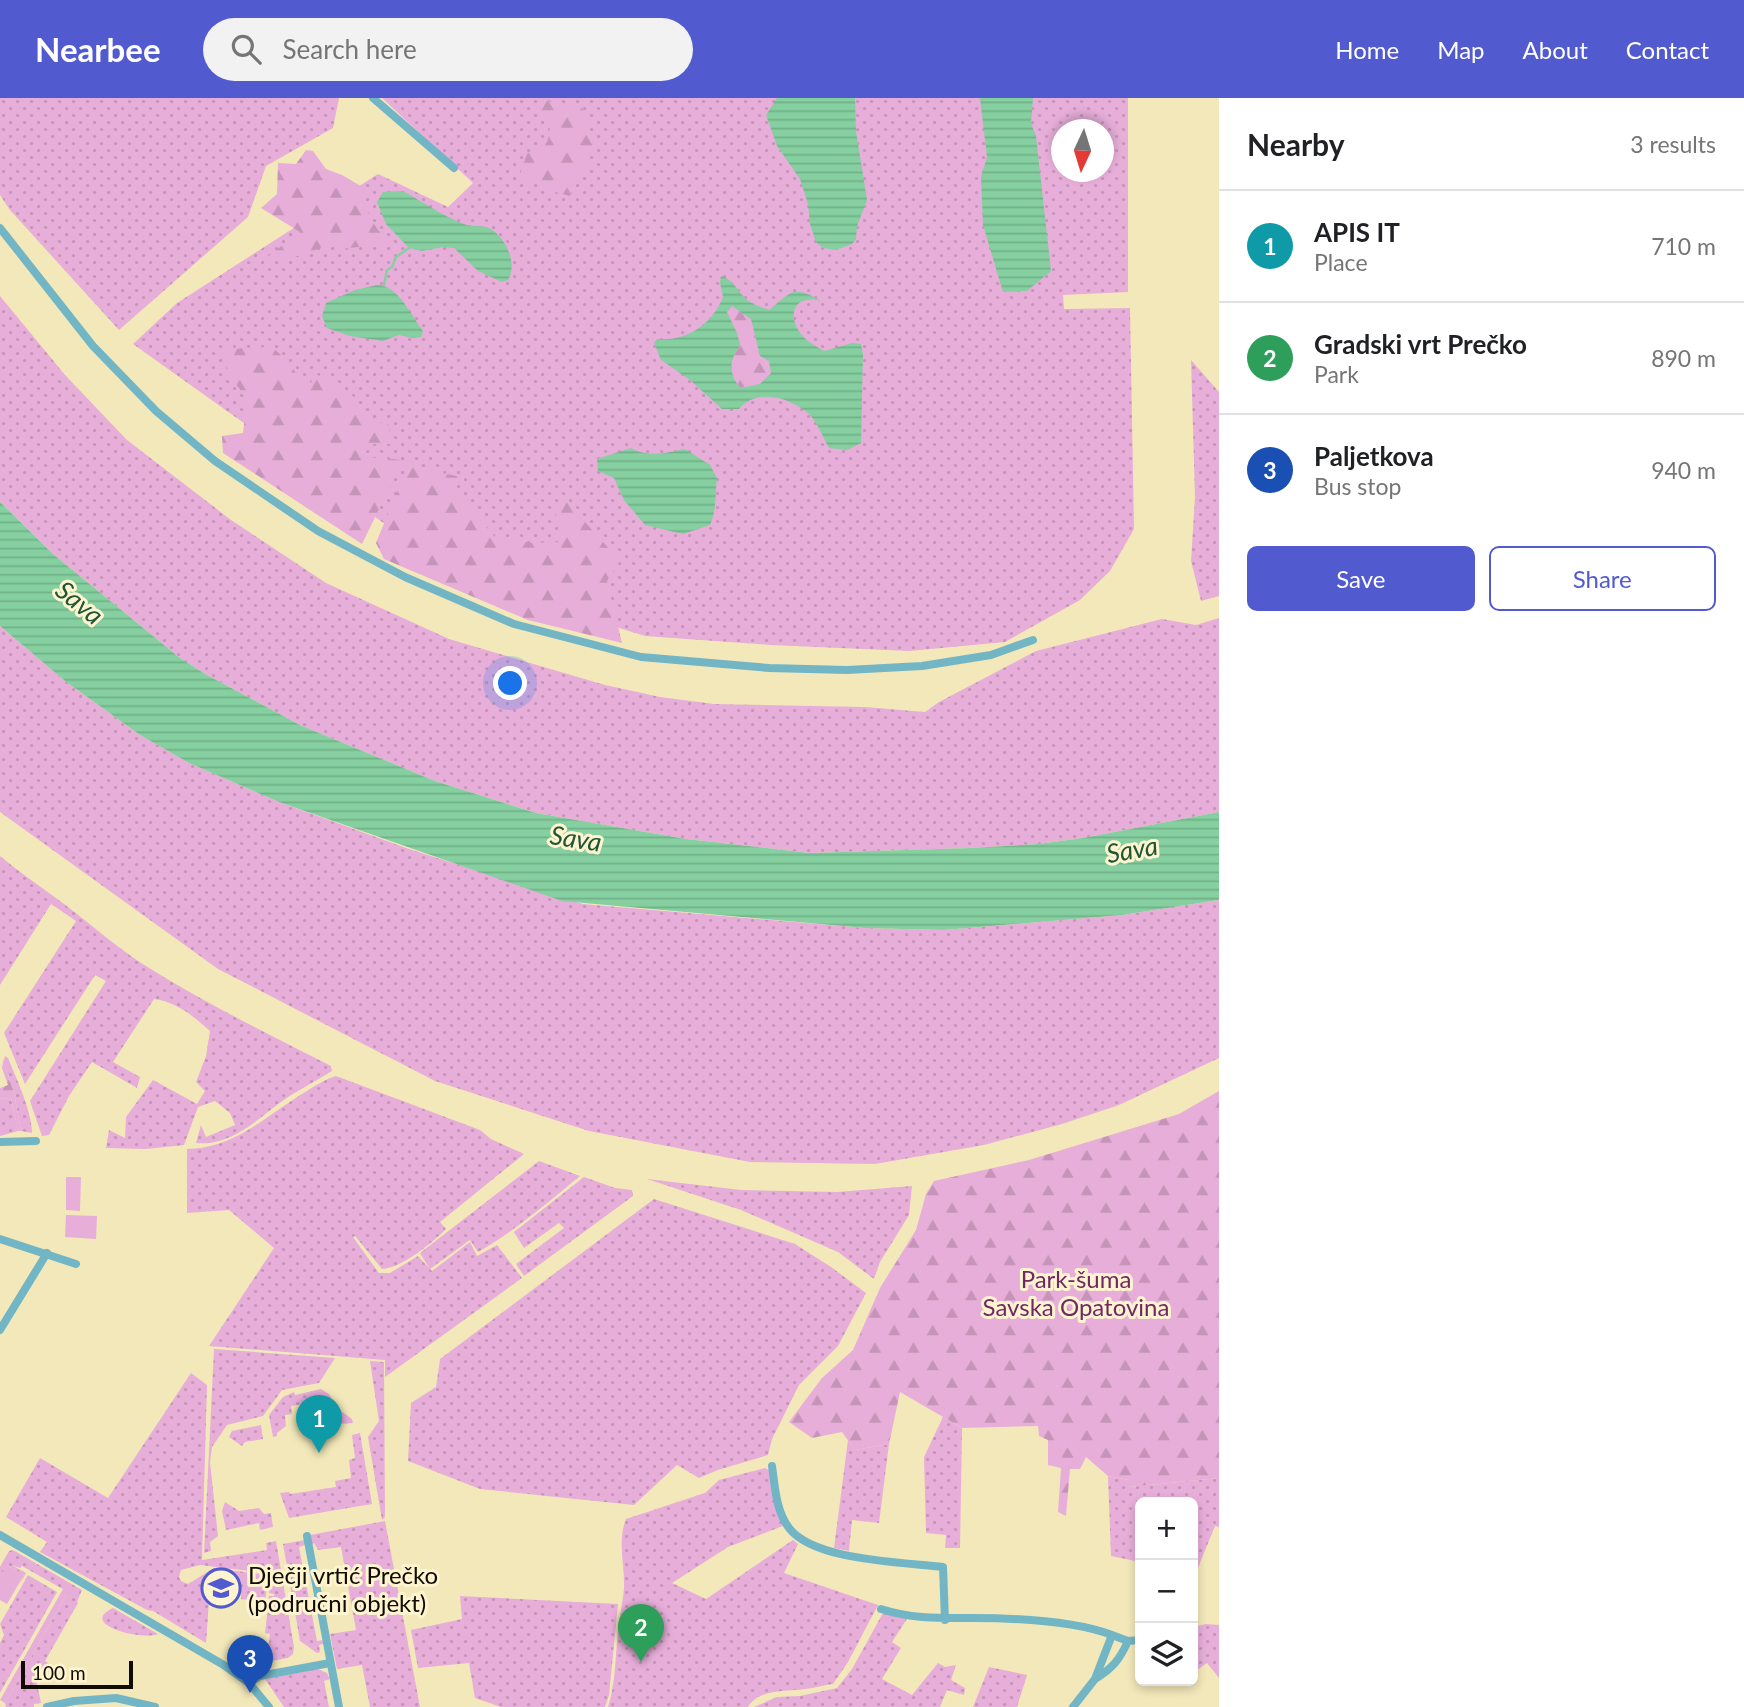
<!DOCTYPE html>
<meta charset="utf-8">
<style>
body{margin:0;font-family:Lato,sans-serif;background:#f2f2f2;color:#202124}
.controls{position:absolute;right:21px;bottom:21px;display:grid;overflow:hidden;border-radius:10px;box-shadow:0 4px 10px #0003}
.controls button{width:63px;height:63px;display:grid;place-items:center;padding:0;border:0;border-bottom:2px solid #e0e0e0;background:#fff;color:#202124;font:35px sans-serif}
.compass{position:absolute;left:1051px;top:21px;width:63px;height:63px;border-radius:50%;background:#fff;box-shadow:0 4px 10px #0003;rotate:184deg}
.scale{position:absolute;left:21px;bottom:18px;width:112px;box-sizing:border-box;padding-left:7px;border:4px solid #100c01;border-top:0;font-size:19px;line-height:24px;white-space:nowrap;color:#100c01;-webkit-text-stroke:5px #fef5d0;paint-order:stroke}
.you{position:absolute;left:511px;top:586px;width:24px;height:24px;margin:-18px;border:5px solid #fff;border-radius:50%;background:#1a73e8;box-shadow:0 0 0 10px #1a73e833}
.badge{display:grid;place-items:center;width:46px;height:46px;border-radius:50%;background:#525ad0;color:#fff;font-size:23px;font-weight:700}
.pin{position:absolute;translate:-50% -58px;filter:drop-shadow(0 2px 4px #0008)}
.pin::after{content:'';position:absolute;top:37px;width:24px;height:21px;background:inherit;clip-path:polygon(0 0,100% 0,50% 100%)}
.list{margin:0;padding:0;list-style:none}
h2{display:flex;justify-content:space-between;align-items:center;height:91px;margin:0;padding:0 28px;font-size:30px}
h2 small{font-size:23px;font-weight:400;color:#757577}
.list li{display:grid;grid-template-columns:46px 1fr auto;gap:21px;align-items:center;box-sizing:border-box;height:112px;padding:0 28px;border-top:2px solid #e0e0e0}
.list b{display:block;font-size:26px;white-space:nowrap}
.list p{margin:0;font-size:23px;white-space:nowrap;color:#757577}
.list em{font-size:23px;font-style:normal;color:#757577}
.actions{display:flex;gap:14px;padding:21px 28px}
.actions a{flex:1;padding:16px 0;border:2px solid #525ad0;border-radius:10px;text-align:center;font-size:24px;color:#525ad0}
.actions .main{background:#525ad0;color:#fff}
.icon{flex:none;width:38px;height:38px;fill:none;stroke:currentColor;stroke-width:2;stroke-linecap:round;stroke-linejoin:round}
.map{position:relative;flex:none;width:1219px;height:1609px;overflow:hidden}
header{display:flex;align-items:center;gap:42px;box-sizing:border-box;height:98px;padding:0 35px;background:#525ad0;color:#fff}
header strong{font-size:33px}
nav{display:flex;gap:38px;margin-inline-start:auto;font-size:24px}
.search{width:490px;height:63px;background:#f2f2f2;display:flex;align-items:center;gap:18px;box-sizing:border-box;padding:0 24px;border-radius:38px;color:#757577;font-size:26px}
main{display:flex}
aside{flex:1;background:#fff}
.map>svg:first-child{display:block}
</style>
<header>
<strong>Nearbee</strong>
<div class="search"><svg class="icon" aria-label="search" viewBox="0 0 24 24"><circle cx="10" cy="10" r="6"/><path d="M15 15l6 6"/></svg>Search here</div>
<nav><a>Home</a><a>Map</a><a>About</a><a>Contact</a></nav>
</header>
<main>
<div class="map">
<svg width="1219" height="1609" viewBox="0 0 1219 1609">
<defs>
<pattern id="green-dots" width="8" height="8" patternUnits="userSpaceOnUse" patternTransform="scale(1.75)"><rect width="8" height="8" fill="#e7aed9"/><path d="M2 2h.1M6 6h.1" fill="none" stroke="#c594b8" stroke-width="1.8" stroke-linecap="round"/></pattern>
<pattern id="forest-firs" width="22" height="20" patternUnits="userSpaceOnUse" patternTransform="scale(1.75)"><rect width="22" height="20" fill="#e7aed9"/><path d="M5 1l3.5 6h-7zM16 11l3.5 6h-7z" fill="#c594b8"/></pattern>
<pattern id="water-rules" width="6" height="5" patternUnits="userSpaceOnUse" patternTransform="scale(1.75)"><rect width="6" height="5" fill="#85cfa0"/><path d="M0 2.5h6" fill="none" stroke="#72b188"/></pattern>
</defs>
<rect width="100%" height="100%" fill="#f3e8ba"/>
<!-- green -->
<path fill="url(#green-dots)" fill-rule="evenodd" d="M0 0H339L333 30 266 68 248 119 119 232 10 112 0 97Z
M382 0H1128V194L1063 197 1064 211 1130 210 1134 431 1110 473 1080 502 1005 544 909 553 771 547 645 538 506 495 399 436 133 246 177 205 378 76 448 109 473 85ZM1062 32H1104V74H1062Z
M0 198 65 277 127 342 231 422 326 485 449 541 605 587 660 599 714 606 865 609 925 614 939 604 1036 553 1162 521 1196 527 1219 520V714L1083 740 1038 746 971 750 810 755 686 741 536 715 435 683 300 627 207 577 180 560 53 456 0 404Z
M1191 262 1219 294V498L1201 503 1191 463 1195 399Z
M0 528 65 583 140 637 189 665 279 704 409 751 583 806 865 830 944 832 1122 817 1219 802V960L1119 1007 1062 1026 984 1047 875 1066 750 1064 589 1033 435 983 218 871 0 714Z
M0 758C18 773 37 786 56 800 85 821 111 845 141 865 202 904 267 935 331 968L332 973C318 982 302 990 288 999 260 1018 233 1049 196 1045L201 1027 206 1039 235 1027 230 1015 215 1003 198 1009 184 1047 146 1051 106 1050 109 1032 125 1040 126 1019 153 982 197 1006 205 993 196 984 206 958 210 933C193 918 177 904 154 901L113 964 140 979 137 990 92 964 69 998 49 1037 42 1038 30 1003 106 883 95 877 25 986 4 935 76 823 51 806 0 887Z
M5 958 8 960C16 980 32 1013 32 1035L21 1033 14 994 3 964Z
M336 978 480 1032 491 1041 524 1056 440 1124 446 1131C432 1145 402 1170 382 1171L355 1138 353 1139 379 1175H390L418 1158 429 1170 420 1155 539 1063 580 1078C547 1105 515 1133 478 1154L470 1142 430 1171 432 1173 470 1144 477 1158 497 1147 522 1180 385 1279V1262L209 1248 274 1150 229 1112 187 1115V1051C237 1050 266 1017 307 993 316 987 326 981 336 978Z
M11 1000 18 1033 0 1038V1001Z
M584 1079 615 1090 632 1092 633 1098 524 1178 516 1166 564 1130 559 1125 524 1150 514 1134Z
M647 1081 741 1092 837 1094 912 1088 909 1117 880 1164 874 1181 838 1154 741 1112Z
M654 1101 795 1146 831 1169 866 1195 838 1248 799 1287 772 1341 768 1357 718 1372 699 1380 677 1367 634 1407 480 1391 408 1363 411 1305 436 1289 440 1261Z
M214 1251 335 1260 319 1285 282 1292 263 1318 227 1327 212 1349 210 1364 218 1438 210 1444 211 1453 204 1455Z
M370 1263 384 1264 385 1419 382 1422 368 1339 379 1323Z
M191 1275 207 1287 202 1462 267 1452 266 1445 276 1443 294 1549 293 1556 288 1560 261 1565 263 1545H269L270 1536 265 1535 269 1498H274V1496L269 1495 271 1480 267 1475 200 1467 181 1472 179 1479 181 1483 188 1486 214 1470 260 1476 268 1479 265 1504 241 1501V1496L217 1493V1489H210L206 1545 153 1513 147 1512 40 1454 47 1444 6 1419 40 1360 108 1400Z
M321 1291 329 1296 337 1310 352 1321 353 1325 338 1326 336 1314 325 1308 324 1303 291 1308 292 1316 285 1317 286 1328 277 1335V1338L273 1339 269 1317 283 1299 294 1294 295 1297Z
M943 1319 962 1330 960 1450H945L946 1437 926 1435 924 1359Z
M261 1327 263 1341 245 1344 242 1348 229 1339 232 1333Z
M360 1335 372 1406 289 1420 280 1395 289 1394 290 1396 336 1389 335 1383 351 1380 349 1362 355 1360 352 1337Z
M848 1342 855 1352 889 1346 879 1425 852 1422 849 1453 834 1450Z
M765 1370 769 1372 783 1428 728 1449 672 1485 706 1501 793 1442 798 1446 784 1475 878 1507 848 1564 833 1586C824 1587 815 1590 805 1591 787 1594 759 1590 748 1609H608C616 1584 615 1559 618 1534 619 1519 623 1505 624 1490 625 1467 617 1444 626 1421L705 1395 719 1382Z
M1108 1378 1129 1382V1389L1219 1380V1429L1215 1428 1193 1482V1404H1140V1464L1111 1458Z
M225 1404 239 1413 259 1410 264 1416 271 1415 273 1429 260 1432 259 1425 226 1432 222 1413Z
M385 1423 420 1609H370L362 1567 337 1571 330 1536 356 1532 341 1449 318 1452 314 1445 312 1446 310 1437Z
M305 1442V1447L299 1449 317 1543 323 1542V1546L319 1547 320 1554 317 1555 300 1543 283 1446Z
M13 1452 82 1492 77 1504 78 1505 45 1563 56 1570 35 1577 41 1605 34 1606V1609H6L5 1605 68 1494 22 1468 20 1470 12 1467 26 1475 20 1486 24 1477 7 1467 0 1479V1469L9 1453Z
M28 1477 57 1494 0 1595V1545L4 1537 0 1526Z
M460 1498 618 1506 609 1597 605 1609H501L475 1600 469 1565 418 1570 411 1532 462 1521Z
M113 1510 158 1536C143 1543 77 1527 113 1510Z
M883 1515 907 1521 892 1544 901 1550 882 1581 912 1597 938 1565 945 1569 956 1567 951 1582 965 1590 964 1597 947 1592 940 1609H754L777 1599 800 1598 837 1590 852 1571Z
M1206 1526 1219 1527V1580L1207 1565 1193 1575V1529Z
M989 1569 1027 1577 1017 1609H973Z
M318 1571 327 1575 330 1581 324 1583 329 1609H284L265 1581Z"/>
<!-- forest -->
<path fill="url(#forest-firs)" d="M545 1 562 9 577 5 587 16 593 46 589 65 579 77 570 98C564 96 557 95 551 93 541 88 535 82 522 83L520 77 527 55 543 50 548 42 550 28 544 22 540 9Z
M306 52 313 53 326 71 342 77 364 90C365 115 372 126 389 145L342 151 330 145 305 157 263 162 300 134 261 110 277 96 278 65 296 66Z
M732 207 751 221 760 257 769 263 771 275 760 286 740 290C725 269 734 258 737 235L727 214Z
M272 249 291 266 301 286H311L313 274 353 298 373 325 388 324 392 346H371L363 359 403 362 362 446 223 355 222 338 243 335 247 301 233 282 219 254 242 250Z
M410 362 428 372 461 379 455 393 495 439 532 445 561 444 555 414 567 404 620 463 607 483 622 545 528 522 384 461 376 445Z
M3 964 14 994 21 1033H18L11 1000 0 1001V990L8 987 2 970Z
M1219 993V1380L1129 1389V1382L1108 1378 1086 1359 1080 1371H1070L1066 1418 1058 1414 1061 1370 1048 1367V1342L1039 1338 1038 1328 962 1330 900 1294 889 1346 855 1352 842 1334 812 1340 789 1324 822 1280 853 1252 880 1190 916 1132 926 1096 934 1083 1029 1062 1179 1016Z"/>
<!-- pitch -->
<path fill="#e7aed9" d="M66 1079H81L80 1113 66 1112Z
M66 1117 97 1118 96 1141 65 1139Z
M7 1467 24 1477 7 1506 0 1502V1479Z
M63 1491 68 1494 5 1605 0 1602Z"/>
<!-- water -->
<path fill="url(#water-rules)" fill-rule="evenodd" d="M777 0H855L856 33 867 102 857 128 856 141 852 146 836 152 823 150 816 144 810 126 808 106 800 81 777 48 766 17Z
M980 0H1033L1031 25 1036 38 1051 173 1027 193 1003 194 983 127 981 79 987 59Z
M403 93C421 103 448 121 467 127 475 129 482 127 489 130 506 139 518 166 508 182L502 184 478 173 454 150 443 149 422 153 409 150 386 126 377 104 383 94Z
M721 178C734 182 738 194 747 202 753 207 762 209 769 212 791 194 793 186 821 203 795 196 786 216 801 236 806 243 816 248 824 253L852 245 861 246 863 256 861 345 847 352 829 350C823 339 817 324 809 316 789 299 757 290 739 311H722L690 282 661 262 654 244 658 241C687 244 713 225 723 199L720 184ZM732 208 751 221 760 258 769 263 771 275 760 286 740 290C728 274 729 264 740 247L737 235 727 214Z
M377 187C398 187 411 217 423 233L421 239 413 240 399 237 383 243 350 238 327 230 322 218 326 205 355 192Z
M631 350C649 360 665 355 685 351L710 367 717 380C715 396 717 411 710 427L683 436 645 427 624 402 614 380 598 373 597 361Z
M0 404 53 456 180 560 207 577 300 627 435 683 536 715 686 741 810 755 971 750 1038 746 1083 740 1219 714V802L1122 817 944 832 865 830 562 803 279 704 189 665 140 637 65 583 0 528Z"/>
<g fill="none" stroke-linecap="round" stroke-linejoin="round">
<!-- stream -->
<path stroke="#85cfa0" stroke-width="2.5" d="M384 187 387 172 392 169 396 159 409 150"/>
<!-- street -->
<path stroke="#72b6c6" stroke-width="8" d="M373 0 454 70
M0 130 93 248 156 313 215 363 318 433 405 479 514 526 641 559 769 570 847 572 922 568 991 557 1033 542
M0 1044 36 1043
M0 1141 76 1166
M0 1232 47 1155
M772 1368C775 1389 776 1413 789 1430 814 1463 903 1464 943 1469L945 1522
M0 1437 222 1566 249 1585 269 1609
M307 1438 339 1609
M881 1511C912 1521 940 1520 972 1520 1015 1520 1072 1522 1112 1537
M1128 1543 1140 1542
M249 1585 260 1578 330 1565
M47 1609 74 1603 116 1600 155 1609
M1073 1609 1095 1581 1112 1537 1128 1543C1120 1561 1113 1570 1095 1581"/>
</g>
<!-- icons -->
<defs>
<g id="school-ring" transform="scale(2.0125)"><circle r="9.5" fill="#fef5d0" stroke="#525ad0" stroke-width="1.5"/><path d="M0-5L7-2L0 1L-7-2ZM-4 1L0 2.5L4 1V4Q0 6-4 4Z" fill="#525ad0"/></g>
</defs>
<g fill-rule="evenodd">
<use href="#school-ring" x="221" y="1490"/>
</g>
<g text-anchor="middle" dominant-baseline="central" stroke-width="6" stroke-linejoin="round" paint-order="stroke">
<!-- park labels -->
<g font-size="24" fill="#722765" stroke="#fef5d0">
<text x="1076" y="1180">Park-šuma<tspan x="1076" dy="28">Savska Opatovina</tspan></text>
</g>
<!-- poi labels -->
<g font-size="24" fill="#100c01" stroke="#fef5d0" text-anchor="start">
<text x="248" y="1476">Dječji vrtić Prečko<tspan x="248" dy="28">(područni objekt)</tspan></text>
</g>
<!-- water labels -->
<g font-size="26" font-style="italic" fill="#205637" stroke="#fef5d0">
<text transform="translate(80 504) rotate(39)">Sava</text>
<text transform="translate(576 740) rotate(9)">Sava</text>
<text transform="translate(1132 751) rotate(-10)">Sava</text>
</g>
</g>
</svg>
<div class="controls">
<button>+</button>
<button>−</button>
<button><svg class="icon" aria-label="layers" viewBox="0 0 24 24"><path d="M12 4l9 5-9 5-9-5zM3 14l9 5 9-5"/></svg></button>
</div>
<svg class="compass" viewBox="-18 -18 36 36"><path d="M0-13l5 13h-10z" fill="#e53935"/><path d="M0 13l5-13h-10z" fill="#757577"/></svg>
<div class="scale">100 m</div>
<div class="you"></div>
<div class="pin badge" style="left:319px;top:1355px;background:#0f9aa8">1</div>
<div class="pin badge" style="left:641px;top:1564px;background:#2e9e5b">2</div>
<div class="pin badge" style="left:250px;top:1595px;background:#1a4fb4">3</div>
</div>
<aside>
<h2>Nearby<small>3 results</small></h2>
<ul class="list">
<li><span class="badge" style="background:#0f9aa8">1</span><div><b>APIS IT</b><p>Place</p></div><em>710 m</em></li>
<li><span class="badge" style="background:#2e9e5b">2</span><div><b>Gradski vrt Prečko</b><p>Park</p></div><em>890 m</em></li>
<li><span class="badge" style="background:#1a4fb4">3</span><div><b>Paljetkova</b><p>Bus stop</p></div><em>940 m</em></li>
</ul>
<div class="actions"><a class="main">Save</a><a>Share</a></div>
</aside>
</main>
